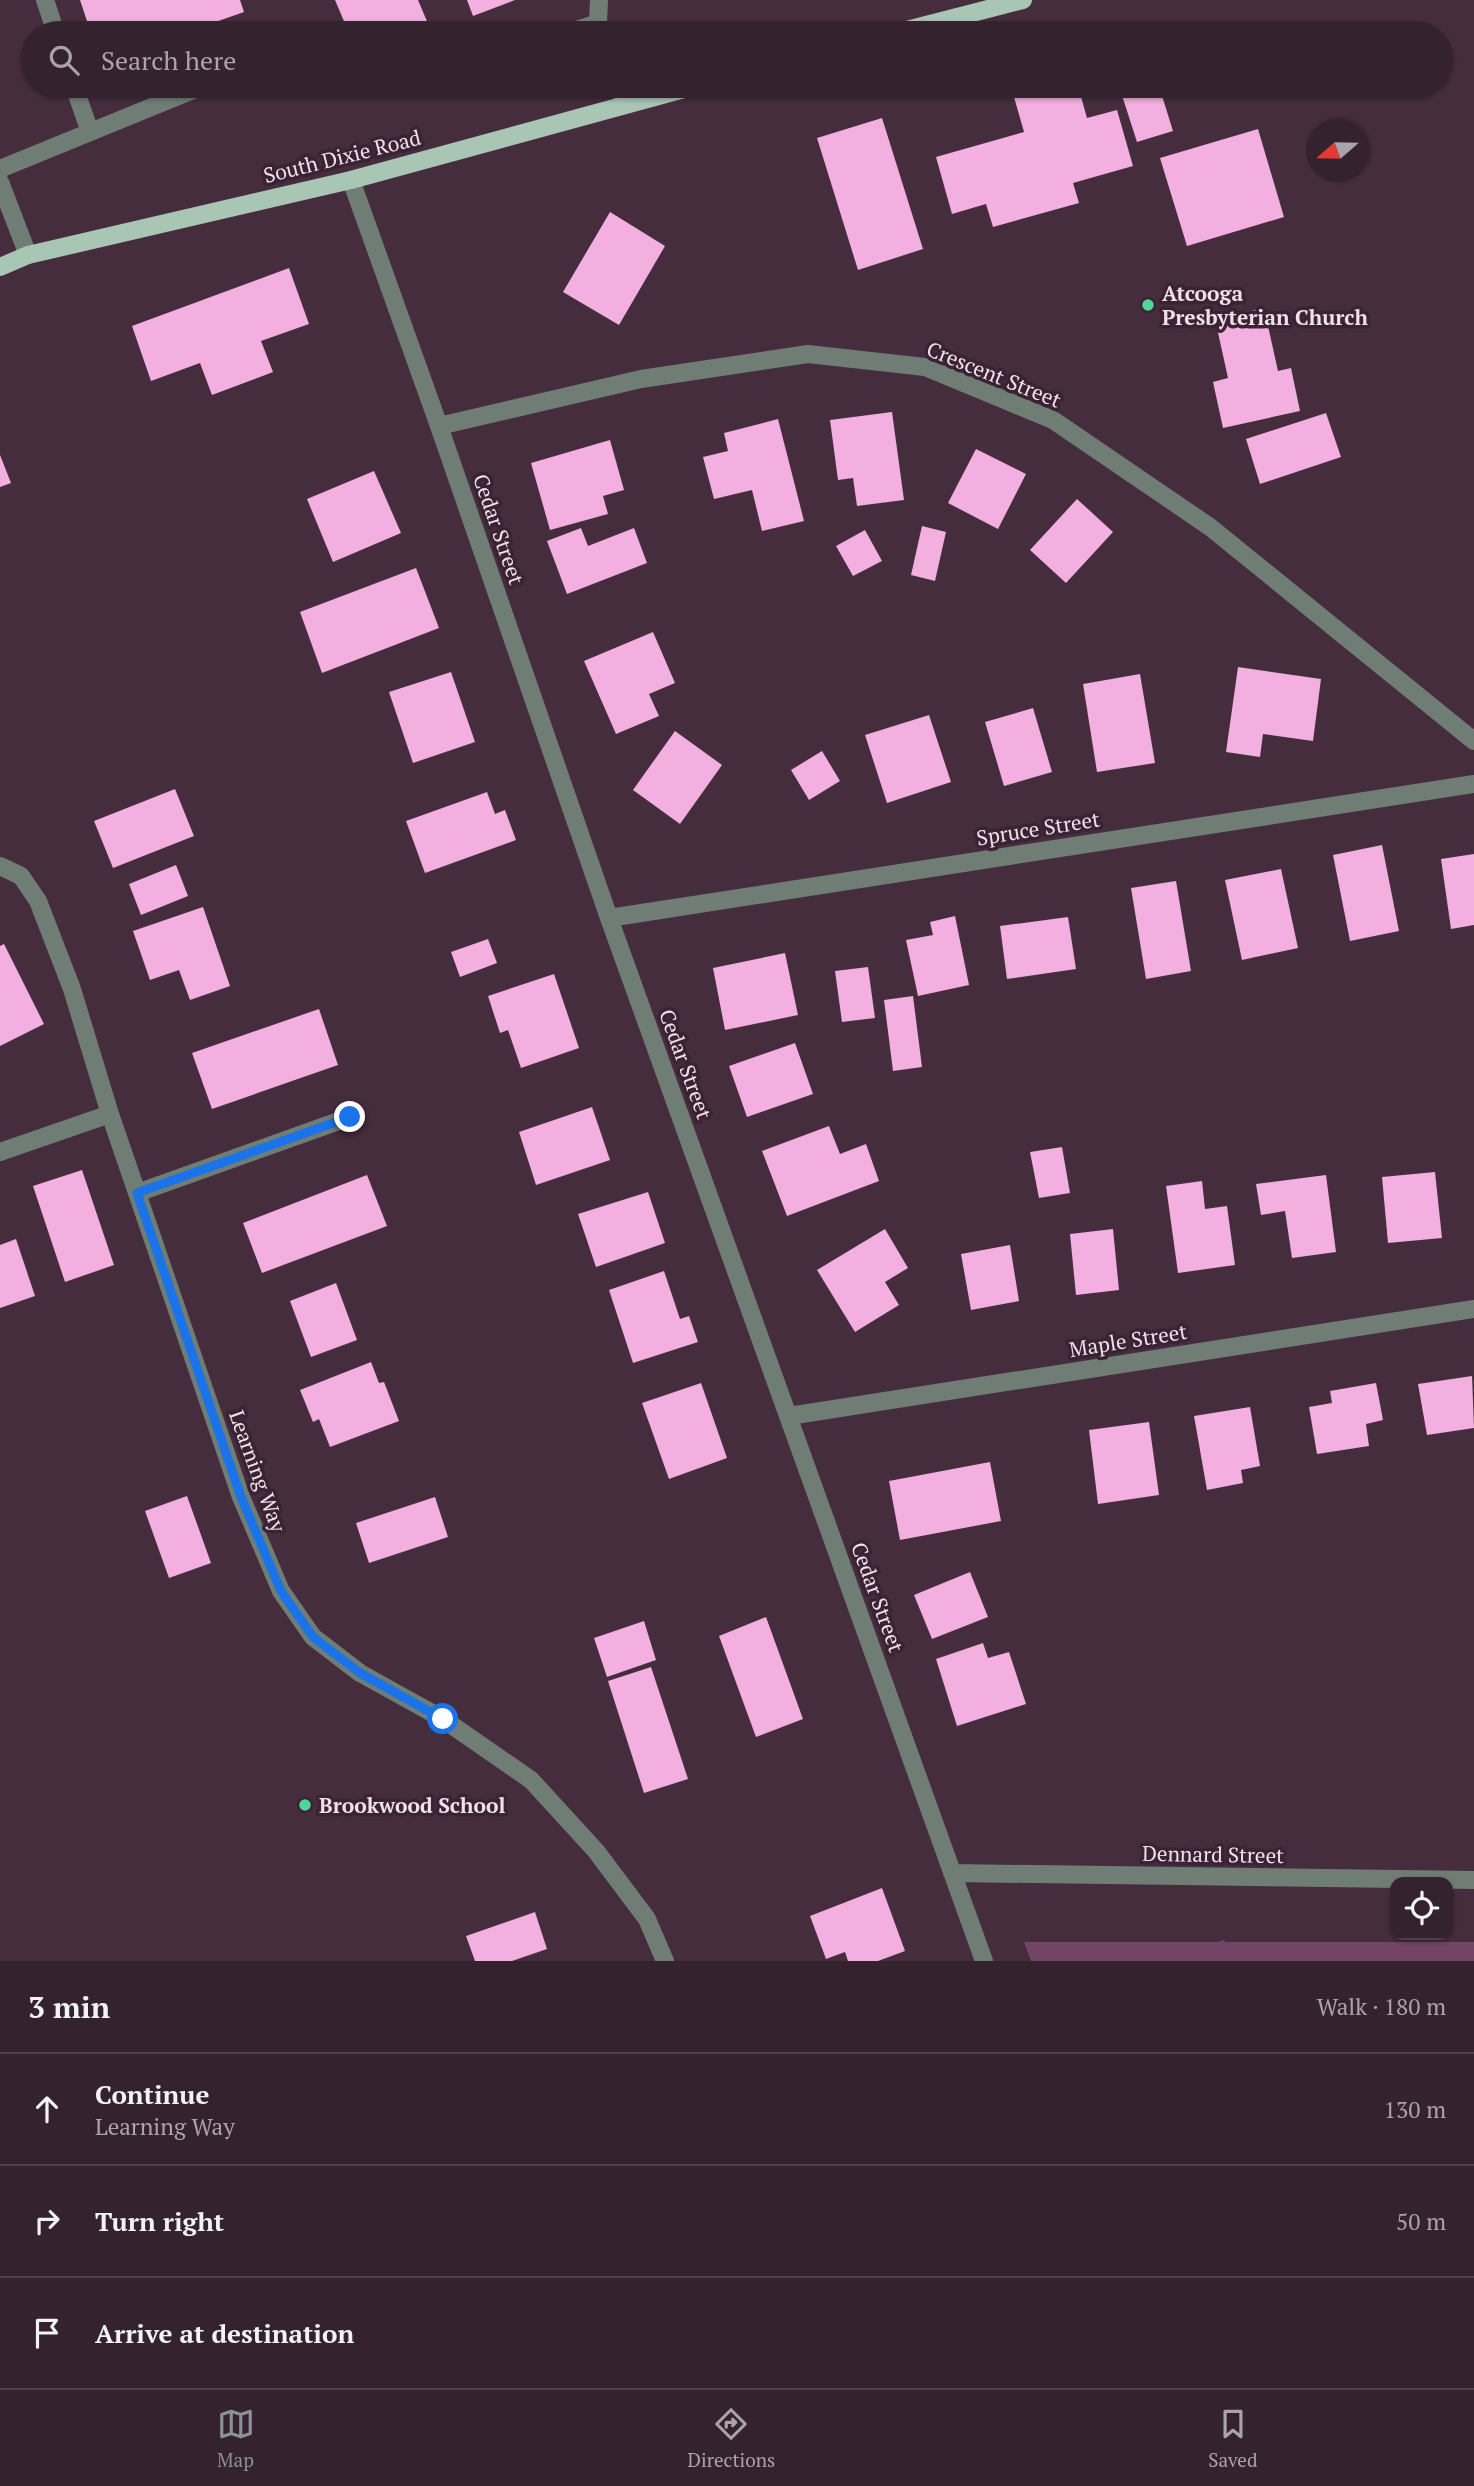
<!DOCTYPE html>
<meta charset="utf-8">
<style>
body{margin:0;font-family:"PT Serif",serif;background:#3f2f3a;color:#f1f3f6}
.controls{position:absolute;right:21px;bottom:21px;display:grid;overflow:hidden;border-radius:14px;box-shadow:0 2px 5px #0004}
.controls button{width:63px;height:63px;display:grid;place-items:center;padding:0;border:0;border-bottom:2px solid #4e3f4a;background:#34222e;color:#f1f3f6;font:35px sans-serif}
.compass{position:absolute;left:1306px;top:119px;width:63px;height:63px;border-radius:50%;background:#34222e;box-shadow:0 2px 5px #0004;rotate:250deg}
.stop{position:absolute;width:21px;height:21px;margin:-16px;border:5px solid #1a73e8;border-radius:50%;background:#fff}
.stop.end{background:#1a73e8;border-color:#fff;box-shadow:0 2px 7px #0008}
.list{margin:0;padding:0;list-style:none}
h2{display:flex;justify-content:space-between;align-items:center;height:91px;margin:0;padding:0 28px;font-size:30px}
h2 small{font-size:23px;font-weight:400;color:#a9a4aa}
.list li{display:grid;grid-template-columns:46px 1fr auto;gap:21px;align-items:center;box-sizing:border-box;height:112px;padding:0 28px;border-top:2px solid #4e3f4a}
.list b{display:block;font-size:26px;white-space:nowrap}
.list p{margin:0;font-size:23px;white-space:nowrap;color:#a9a4aa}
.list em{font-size:23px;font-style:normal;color:#a9a4aa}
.icon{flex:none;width:38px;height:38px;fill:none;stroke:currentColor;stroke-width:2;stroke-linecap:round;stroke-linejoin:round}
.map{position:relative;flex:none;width:1474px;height:1961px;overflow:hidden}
.search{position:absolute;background:#34222e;box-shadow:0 2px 5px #0004;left:21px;right:21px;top:21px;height:77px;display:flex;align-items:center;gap:18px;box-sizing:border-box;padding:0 24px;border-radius:38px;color:#a9a4aa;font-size:26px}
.sheet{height:427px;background:#34222e}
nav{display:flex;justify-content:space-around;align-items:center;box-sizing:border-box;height:98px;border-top:2px solid #4e3f4a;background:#34222e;font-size:19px;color:#a9a4aa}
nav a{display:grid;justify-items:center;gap:4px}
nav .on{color:#8c9099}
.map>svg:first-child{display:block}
</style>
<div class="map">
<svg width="1474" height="1961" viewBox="0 0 1474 1961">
<rect width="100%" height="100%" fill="#452d3e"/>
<!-- green -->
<path fill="#724567" d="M1224 1940 1225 1942H1474V1961H1031L1024 1942H1217Z"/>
<!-- building -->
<path fill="#f2afdf" d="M80 0H240L244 12 184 33H91Z
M335 0H418L429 26 411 33H349Z
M467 0H515L473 16Z
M1053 86H1078L1087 118 1117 110 1133 166 1073 183 1079 203 993 227 986 204 952 214 936 157 1024 132 1014 97Z
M1119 86H1159L1173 131 1137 142Z
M882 118 923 249 858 270 817 138Z
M1258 129 1284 217 1187 246 1160 158Z
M610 212 665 246 619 325 563 292Z
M289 268 309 324 261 341 273 372 212 395 200 363 151 381 132 326Z
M1264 308 1278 371 1291 368 1300 411 1223 428 1213 382 1228 378 1215 319Z
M892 412 904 500 857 506 853 478 838 480 830 420Z
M1326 413 1341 457 1260 484 1246 439Z
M778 419 804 521 762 531 752 490 714 499 703 457 728 451 724 433Z
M610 440 624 490 603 496 608 514 550 530 531 463Z
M976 449 1026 474 998 529 948 503Z
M0 455 11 483 0 487Z
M374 471 401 533 333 562 307 499Z
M1077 499 1113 532 1066 583 1030 550Z
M922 526 946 532 935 581 911 575Z
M581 528 588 546 634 528 647 563 567 594 547 541Z
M865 530 882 561 853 576 836 546Z
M416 568 439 628 322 673 300 612Z
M653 632 675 683 649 694 659 716 616 734 584 661Z
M1238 667 1321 679 1313 741 1263 734 1260 757 1226 752Z
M451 672 475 742 413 763 389 692Z
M1140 674 1155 763 1097 772 1083 684Z
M1033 708 1052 772 1004 786 985 722Z
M929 715 951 782 887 803 865 735Z
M675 731 722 765 680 824 633 790Z
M822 751 840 781 809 800 791 770Z
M175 789 194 836 113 868 94 821Z
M487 792 495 814 505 810 516 840 425 873 406 821Z
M1382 845 1399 931 1350 941 1333 855Z
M1474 854V925L1451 929 1441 859Z
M176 865 188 896 141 915 129 884Z
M1281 869 1298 948 1242 960 1225 880Z
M1176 881 1191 971 1146 979 1131 888Z
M203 907 230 986 190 1000 179 970 150 980 133 931Z
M955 916 969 985 918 996 906 940 933 935 930 922Z
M1068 917 1076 969 1007 979 1000 926Z
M488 939 497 963 460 977 451 952Z
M4 944 44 1024 0 1046V946Z
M785 953 798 1015 725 1030 713 968Z
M868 967 875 1018 842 1022 835 971Z
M554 974 579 1048 521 1068 508 1030 500 1033 488 996Z
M913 996 922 1067 893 1071 884 1000Z
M319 1009 338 1065 212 1109 192 1053Z
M795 1043 813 1094 747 1117 729 1066Z
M592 1107 610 1160 536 1185 519 1132Z
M829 1126 840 1154 866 1144 879 1181 787 1216 762 1151Z
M1062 1147 1070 1193 1039 1198 1030 1152Z
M82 1170 114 1265 65 1282 33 1186Z
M1435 1172 1442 1238 1388 1243 1382 1177Z
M367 1175 387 1226 262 1273 243 1223Z
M1326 1175 1336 1252 1292 1258 1285 1211 1261 1215 1256 1184Z
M1202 1181 1205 1209 1227 1206 1235 1265 1178 1273 1166 1186Z
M648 1192 665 1243 596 1267 578 1214Z
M885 1229 908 1268 885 1282 899 1305 855 1332 817 1270Z
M1113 1229 1119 1290 1076 1295 1070 1234Z
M16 1239 35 1296 0 1308V1245Z
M1010 1245 1019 1301 971 1310 961 1254Z
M664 1271 680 1319 689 1316 698 1342 633 1363 609 1290Z
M336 1283 357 1340 311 1357 290 1301Z
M371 1362 379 1383 384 1382 399 1421 330 1447 319 1419 313 1422 300 1390Z
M1472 1376 1474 1428 1427 1435 1418 1384Z
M701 1383 727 1458 669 1479 642 1403Z
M1376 1383 1383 1420 1366 1424 1369 1446 1317 1454 1309 1407 1332 1403 1330 1391Z
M1250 1407 1260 1466 1241 1470 1243 1483 1207 1490 1194 1416Z
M1149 1422 1159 1495 1098 1504 1089 1430Z
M990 1462 1001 1521 900 1540 889 1481Z
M187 1496 211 1563 169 1578 145 1511Z
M435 1497 448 1537 369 1563 356 1523Z
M970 1572 988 1617 932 1639 914 1595Z
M766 1617 803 1719 756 1737 719 1636Z
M644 1621 656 1660 607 1677 594 1638Z
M983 1643 988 1658 1009 1652 1026 1704 957 1726 936 1659Z
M651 1667 688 1779 644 1793 608 1681Z
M882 1888 905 1951 878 1961H848L845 1952 826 1959 810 1916Z
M535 1912 547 1949 512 1961H475L466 1936Z"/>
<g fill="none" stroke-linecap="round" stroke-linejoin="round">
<!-- minor -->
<path stroke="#707d75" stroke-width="18" d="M45 0 56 33
M599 0 598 23 602 33
M567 33 598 23
M74 86 90 132
M619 86 625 104
M0 169 203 86
M351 180 439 426 609 918 984 1961
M0 182 28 255
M439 426 641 379 808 354 925 367 1053 420 1210 527 1474 741
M0 866 21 876 38 901 72 989 110 1114 241 1497 281 1591 313 1637 360 1673 443 1719 531 1780 596 1851 647 1919 665 1961
M609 918 1474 784
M0 1152 110 1114
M137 1193 350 1117
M789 1416 1474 1309
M952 1873 1474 1880"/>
<!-- major -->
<path stroke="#a9c5b4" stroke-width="18" d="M895 33 1023 0
M0 267 28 255 351 180 695 86"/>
</g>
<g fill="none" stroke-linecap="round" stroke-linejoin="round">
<!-- route -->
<path stroke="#1a73e8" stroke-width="9" d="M350 1117 137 1193 241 1497 281 1591 313 1637 360 1673 443 1719"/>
</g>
<!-- markers -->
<g fill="#52d397" stroke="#3a2334" stroke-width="2.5">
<circle cx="1148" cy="305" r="7"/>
<circle cx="305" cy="1805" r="7"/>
</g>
<g text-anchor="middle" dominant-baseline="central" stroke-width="7" stroke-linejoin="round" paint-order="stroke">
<!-- street labels -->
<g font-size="21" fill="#f0e0eb" stroke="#3a2334">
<text transform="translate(342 156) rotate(-14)">South Dixie Road</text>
<text transform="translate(994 374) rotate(22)">Crescent Street</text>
<text transform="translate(499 529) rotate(71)">Cedar Street</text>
<text transform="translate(1038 828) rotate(-9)">Spruce Street</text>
<text transform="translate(686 1064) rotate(70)">Cedar Street</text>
<text transform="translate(1128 1340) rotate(-9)">Maple Street</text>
<text transform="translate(258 1471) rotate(70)">Learning Way</text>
<text transform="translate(878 1597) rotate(70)">Cedar Street</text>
<text transform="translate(1213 1854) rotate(1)">Dennard Street</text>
</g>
<!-- poi labels -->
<g font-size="21" font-weight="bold" fill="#f0e0eb" stroke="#3a2334" text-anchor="start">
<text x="1162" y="293">Atcooga<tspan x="1162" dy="24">Presbyterian Church</tspan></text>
<text x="319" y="1805">Brookwood School</text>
</g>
</g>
</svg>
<div class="controls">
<button><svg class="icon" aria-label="locate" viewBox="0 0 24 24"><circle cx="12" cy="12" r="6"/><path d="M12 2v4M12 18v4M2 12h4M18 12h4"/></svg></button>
</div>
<svg class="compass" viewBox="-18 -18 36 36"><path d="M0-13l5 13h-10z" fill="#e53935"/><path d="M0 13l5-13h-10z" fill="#a9a4aa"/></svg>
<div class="stop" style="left:443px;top:1719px"></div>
<div class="stop end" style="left:350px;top:1117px"></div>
<div class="search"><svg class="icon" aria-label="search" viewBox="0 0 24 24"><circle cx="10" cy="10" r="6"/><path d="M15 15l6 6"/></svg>Search here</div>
</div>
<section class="sheet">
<h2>3 min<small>Walk · 180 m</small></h2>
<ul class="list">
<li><svg class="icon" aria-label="ahead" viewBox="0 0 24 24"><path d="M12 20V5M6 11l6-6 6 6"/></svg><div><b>Continue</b><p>Learning Way</p></div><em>130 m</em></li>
<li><svg class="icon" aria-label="right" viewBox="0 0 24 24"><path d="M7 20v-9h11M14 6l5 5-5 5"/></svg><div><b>Turn right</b></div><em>50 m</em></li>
<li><svg class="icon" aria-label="arrive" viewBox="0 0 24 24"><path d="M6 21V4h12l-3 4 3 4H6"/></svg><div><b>Arrive at destination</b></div></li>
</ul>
</section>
<nav>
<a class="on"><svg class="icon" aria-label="map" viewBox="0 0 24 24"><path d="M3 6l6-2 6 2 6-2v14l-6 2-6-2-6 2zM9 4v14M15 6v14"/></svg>Map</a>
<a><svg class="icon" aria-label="directions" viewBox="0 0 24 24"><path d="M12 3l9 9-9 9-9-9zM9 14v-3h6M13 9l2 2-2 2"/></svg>Directions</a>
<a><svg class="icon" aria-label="saved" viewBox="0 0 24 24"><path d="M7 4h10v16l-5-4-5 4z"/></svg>Saved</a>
</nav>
